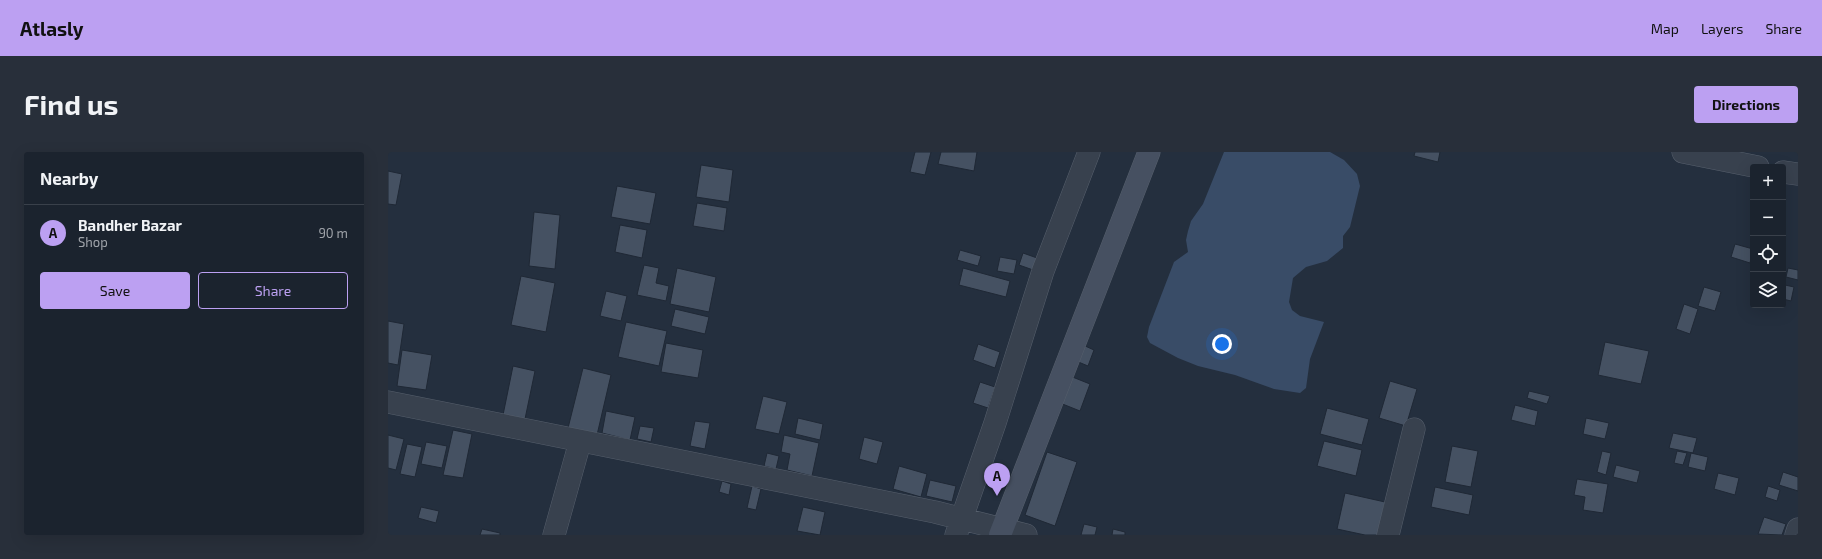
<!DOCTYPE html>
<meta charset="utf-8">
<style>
body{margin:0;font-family:"Exo 2",sans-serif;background:#282f3a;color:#f1f3f6}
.controls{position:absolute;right:12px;top:12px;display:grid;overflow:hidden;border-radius:4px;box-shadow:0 4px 16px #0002}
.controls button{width:36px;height:36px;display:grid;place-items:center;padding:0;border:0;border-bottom:1px solid #39404a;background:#1b232e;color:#f1f3f6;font:20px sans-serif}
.you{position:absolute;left:834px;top:192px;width:14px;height:14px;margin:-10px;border:3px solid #fff;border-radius:50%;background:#1a73e8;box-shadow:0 0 0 6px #1a73e833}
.badge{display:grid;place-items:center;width:26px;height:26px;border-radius:50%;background:#bca0f2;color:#111;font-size:13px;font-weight:700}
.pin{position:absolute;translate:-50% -33px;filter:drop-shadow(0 1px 2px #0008)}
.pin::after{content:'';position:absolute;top:21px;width:14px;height:12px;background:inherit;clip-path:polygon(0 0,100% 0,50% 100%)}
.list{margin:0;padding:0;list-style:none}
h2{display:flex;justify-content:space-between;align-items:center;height:52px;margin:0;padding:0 16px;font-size:17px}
h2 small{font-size:13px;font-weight:400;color:#a0a4aa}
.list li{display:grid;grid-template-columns:26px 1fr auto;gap:12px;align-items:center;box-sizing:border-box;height:56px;padding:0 16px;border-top:1px solid #39404a}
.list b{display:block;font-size:15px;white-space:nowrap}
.list p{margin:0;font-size:13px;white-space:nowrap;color:#a0a4aa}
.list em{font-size:13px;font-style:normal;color:#a0a4aa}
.actions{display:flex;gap:8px;padding:12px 16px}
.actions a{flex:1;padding:9px 0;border:1px solid #bca0f2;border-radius:4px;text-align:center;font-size:14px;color:#bca0f2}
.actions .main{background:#bca0f2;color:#111}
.icon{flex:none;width:22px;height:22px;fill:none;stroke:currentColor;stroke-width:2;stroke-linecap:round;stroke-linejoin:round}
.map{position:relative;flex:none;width:1410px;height:383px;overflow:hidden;border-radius:4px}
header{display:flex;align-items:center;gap:24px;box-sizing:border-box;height:56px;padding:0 20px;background:#bca0f2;color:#111}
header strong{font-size:19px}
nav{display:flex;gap:22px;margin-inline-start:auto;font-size:14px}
.intro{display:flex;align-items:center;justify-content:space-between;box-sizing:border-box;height:96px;padding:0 24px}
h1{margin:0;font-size:28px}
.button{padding:10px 18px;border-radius:4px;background:#bca0f2;color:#111;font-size:14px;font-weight:700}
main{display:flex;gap:24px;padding:0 24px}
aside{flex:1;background:#1b232e;border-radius:4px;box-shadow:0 4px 16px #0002}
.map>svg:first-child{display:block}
</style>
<header>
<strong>Atlasly</strong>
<nav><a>Map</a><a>Layers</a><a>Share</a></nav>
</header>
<div class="intro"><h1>Find us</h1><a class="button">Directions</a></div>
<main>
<aside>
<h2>Nearby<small></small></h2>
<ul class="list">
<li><span class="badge">A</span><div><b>Bandher Bazar</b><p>Shop</p></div><em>90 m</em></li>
</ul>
<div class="actions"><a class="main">Save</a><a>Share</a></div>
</aside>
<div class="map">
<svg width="1410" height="383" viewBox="0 0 1410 383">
<rect width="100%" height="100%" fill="#242f3e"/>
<!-- water -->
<path fill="#394c67" d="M836 0H942L956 8 969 22 972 34 962 75 955 84V96L939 109 918 115 905 126 901 150 904 158 912 164 936 170 922 207 918 236 912 241 886 237 847 223 810 214 790 206 762 191 759 185 761 175 786 110 800 100 798 88 800 79 803 69 815 52Z"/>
<!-- building -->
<path fill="#455162" stroke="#1f2835" d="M527 0H543L537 23 522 20Z
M553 0H589L586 19 550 12Z
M1027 0H1052L1050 10 1026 4Z
M313 13 345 18 341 50 308 45Z
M0 19 14 22 8 53 0 52Z
M229 34 268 41 262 72 223 65Z
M309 51 339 56 336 79 305 74Z
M146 60 172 63 167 117 141 114Z
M232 73 259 78 254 106 227 100Z
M1347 92 1365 97 1362 111 1343 105Z
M572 98 593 104 590 114 569 108Z
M635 101 652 107 648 119 631 113Z
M612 105 629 108 626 122 609 119Z
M256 113 271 116 268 131 281 134 278 149 249 143Z
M289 116 328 125 321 160 282 152Z
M575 116 622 129 618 145 571 133Z
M1400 116 1410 118V128L1398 125Z
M133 124 167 131 158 180 123 173Z
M1397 133 1406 135 1403 149 1395 147Z
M1316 135 1333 140 1327 159 1310 154Z
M218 139 239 144 233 169 212 164Z
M1296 152 1310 157 1302 182 1288 177Z
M287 157 321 165 317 182 283 174Z
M0 169 16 172 10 213 0 211Z
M238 170 279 179 271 214 230 205Z
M1217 190 1261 199 1253 232 1210 223Z
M278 191 315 198 310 226 273 220Z
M590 192 612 200 607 216 585 208Z
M695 193 706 198 700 214 688 209Z
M14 198 44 203 38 238 9 234Z
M125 214 147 219 137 267 115 263Z
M195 216 223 223 209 283 180 276Z
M682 224 702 232 692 259 672 251Z
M1002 229 1029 237 1018 274 991 266Z
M592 230 607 235 600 256 585 251Z
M1141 239 1162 244 1159 252 1139 246Z
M375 244 399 250 391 282 367 277Z
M1127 253 1150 259 1147 274 1123 268Z
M939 256 981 267 974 293 932 282Z
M218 259 247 265 242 288 214 281Z
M410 266 435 272 432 288 407 282Z
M1198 266 1221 271 1217 287 1195 282Z
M307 269 322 271 317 297 302 294Z
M252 274 266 276 263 290 249 287Z
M65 278 84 282 75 326 55 323Z
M1285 281 1309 286 1305 301 1281 296Z
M0 283 16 287 8 318 0 316Z
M396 283 431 291 424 324 399 318 402 302 393 300Z
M476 285 495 290 489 312 471 307Z
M936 289 974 298 968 324 929 314Z
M38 290 59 294 54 316 33 312Z
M19 292 34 295 27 325 12 322Z
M1064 294 1090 299 1083 335 1057 330Z
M1214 299 1223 301 1218 323 1209 320Z
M1289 299 1299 301 1295 313 1286 311Z
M659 300 689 310 667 374 637 363Z
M379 301 391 304 388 317 376 314Z
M1303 301 1320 305 1317 319 1300 315Z
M1228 313 1252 319 1249 331 1225 325Z
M511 314 539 322 533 345 505 337Z
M1395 320 1410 325V339L1391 333Z
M1330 321 1351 326 1347 343 1326 337Z
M1189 327 1220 332 1215 361 1195 358 1197 345 1186 343Z
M542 328 568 334 564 350 538 344Z
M334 329 343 332 341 343 331 340Z
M364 334 373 337 368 358 359 356Z
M1380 334 1392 338 1389 349 1377 345Z
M1047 335 1085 343 1081 363 1043 355Z
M957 341 997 350 990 383H977L949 377Z
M33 355 51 359 48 371 30 366Z
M415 355 437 360 432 383 409 379Z
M1376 365 1398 372 1394 383 1370 382Z
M696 372 709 375 707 383H693Z
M94 377 112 381V383H92Z
M725 377 737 380V383H724Z"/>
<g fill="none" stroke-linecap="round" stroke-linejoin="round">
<!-- street casing -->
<g stroke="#565f6c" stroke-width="23">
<path id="street" d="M1295 0 1370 15
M1395 20 1410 22
M0 250 547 360 638 383
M166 383 192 290
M568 383 607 271 655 119 701 0
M1000 383 1026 277
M1408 383 1410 377"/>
</g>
<!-- secondary casing -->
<g stroke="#565f6c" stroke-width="23">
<path id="secondary" d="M612 383 761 0"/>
</g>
<!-- street -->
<use href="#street" stroke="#38414e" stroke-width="22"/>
<!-- secondary -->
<use href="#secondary" stroke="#465061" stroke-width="22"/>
</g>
</svg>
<div class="controls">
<button>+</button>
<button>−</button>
<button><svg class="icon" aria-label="locate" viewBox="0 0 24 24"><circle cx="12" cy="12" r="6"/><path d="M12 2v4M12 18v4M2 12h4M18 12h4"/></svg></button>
<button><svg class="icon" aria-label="layers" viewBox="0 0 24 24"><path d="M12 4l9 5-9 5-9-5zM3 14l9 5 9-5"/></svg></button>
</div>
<div class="you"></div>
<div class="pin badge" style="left:609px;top:344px">A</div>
</div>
</main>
